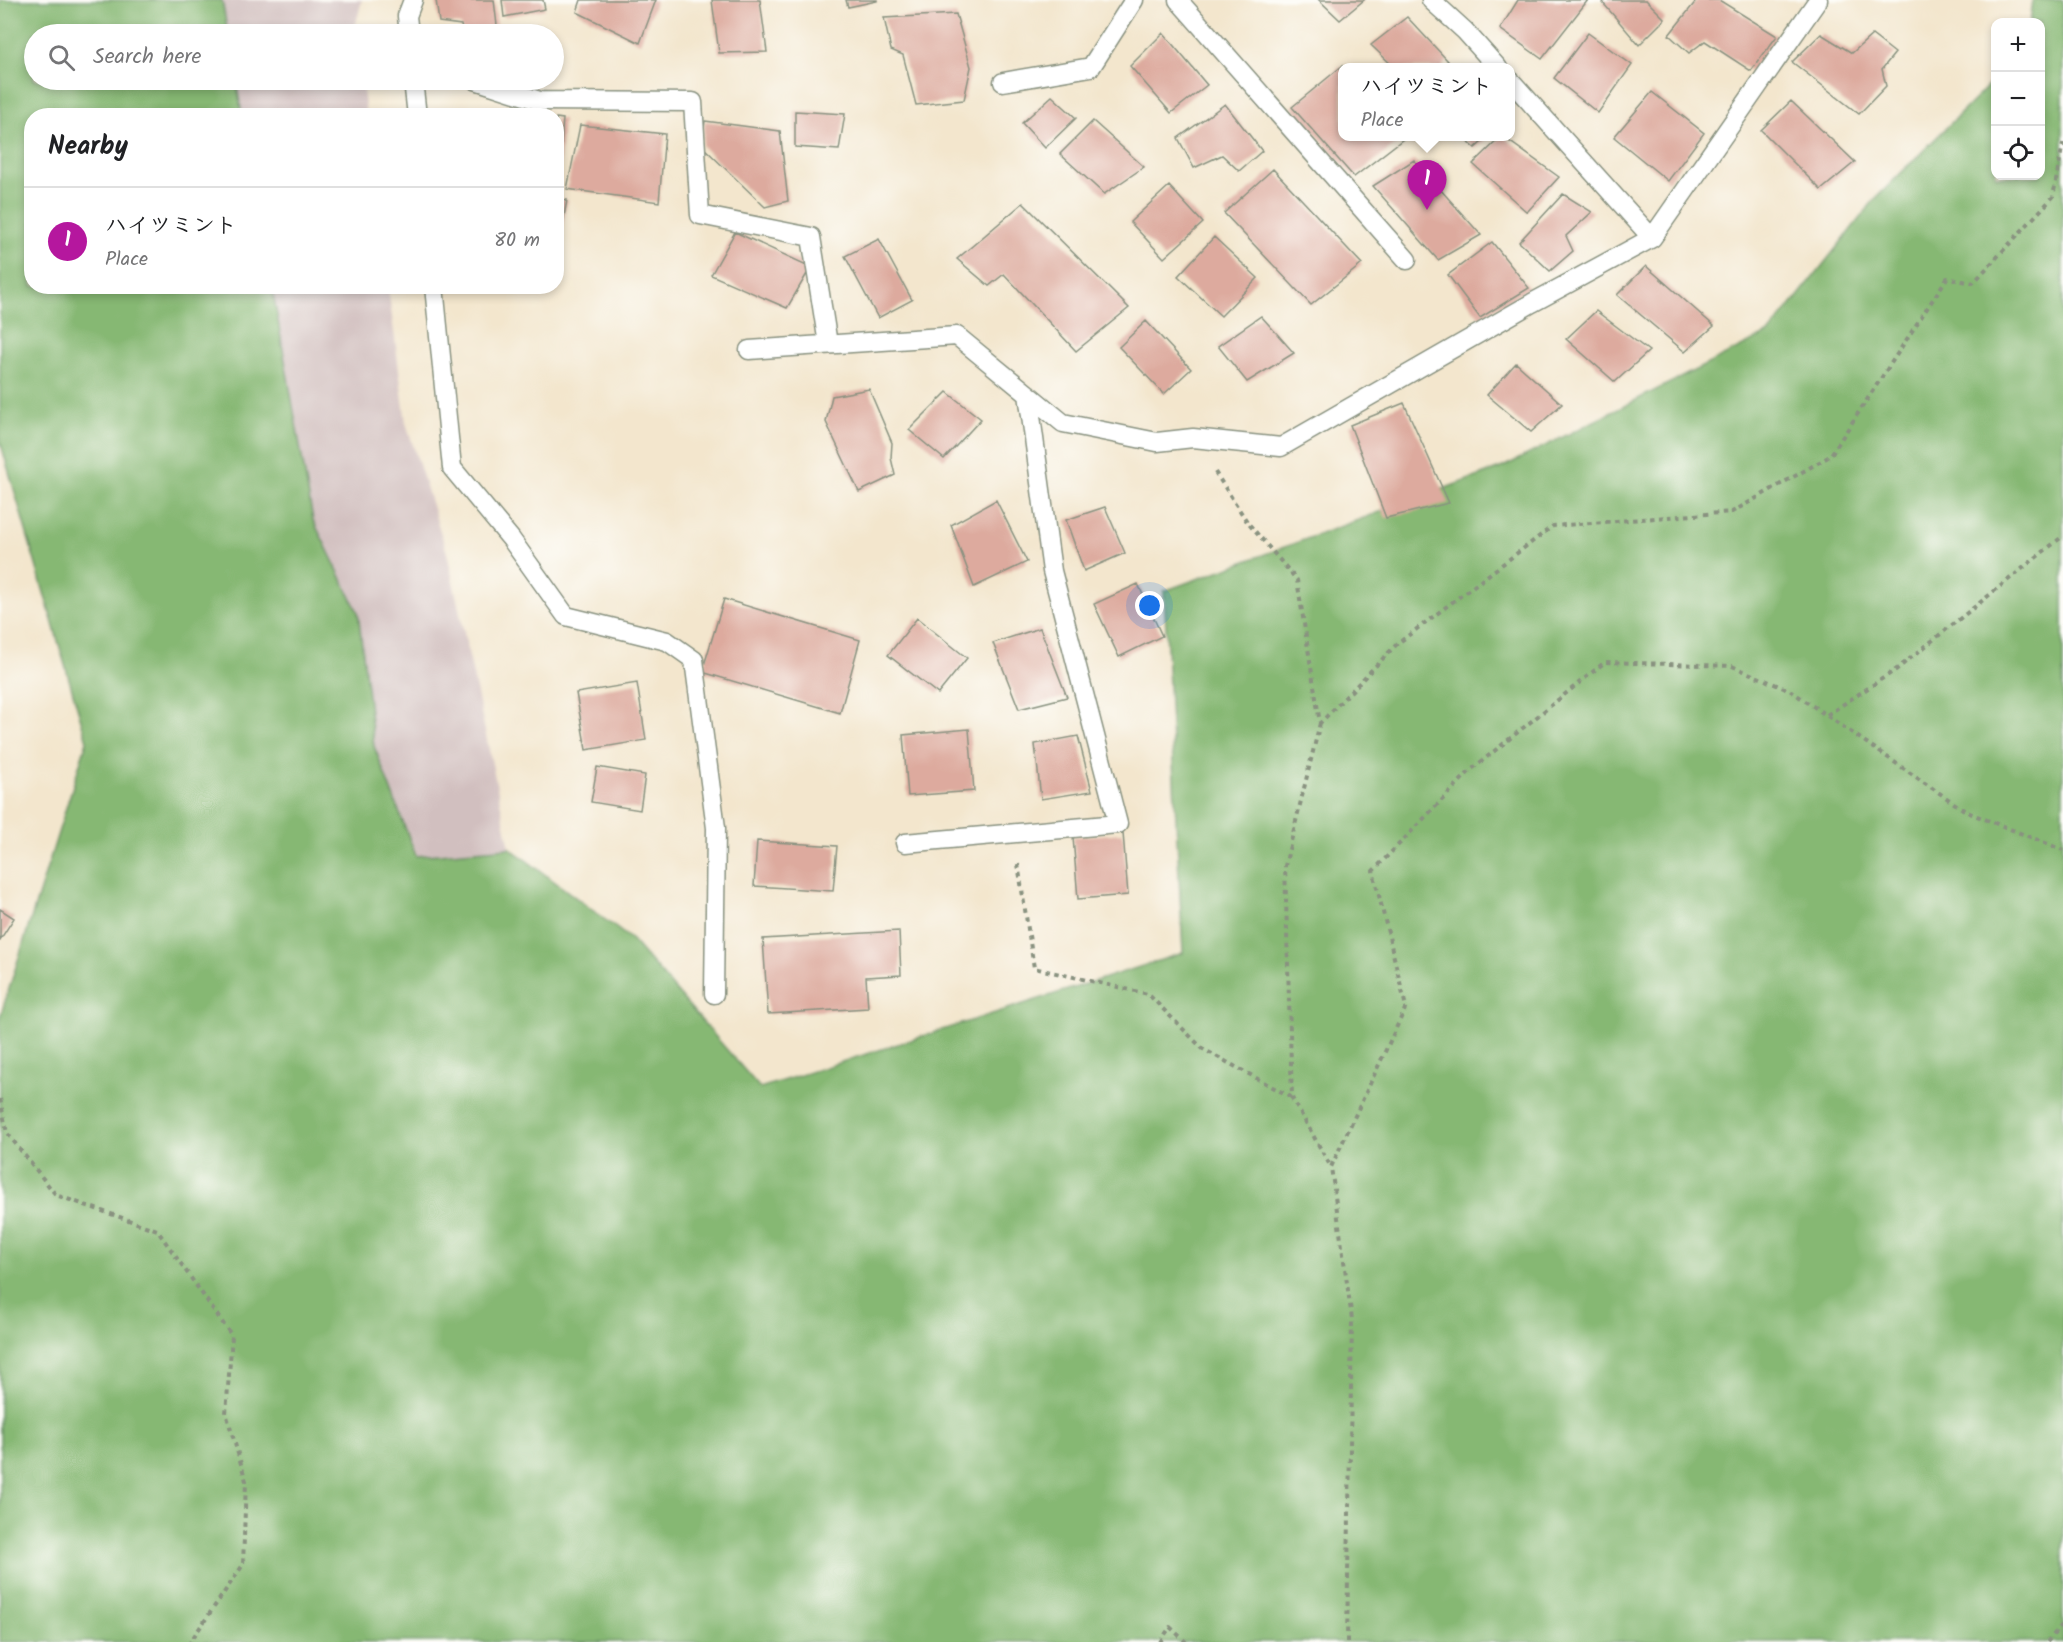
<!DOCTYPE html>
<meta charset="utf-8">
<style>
body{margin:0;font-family:Kalam,"Klee One",sans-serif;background:#f6f6f6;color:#202124}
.controls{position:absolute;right:18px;top:18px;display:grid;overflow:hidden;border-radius:12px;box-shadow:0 3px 9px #0003}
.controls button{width:54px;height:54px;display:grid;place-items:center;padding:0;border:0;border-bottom:2px solid #e0e0e0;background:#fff;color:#202124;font:30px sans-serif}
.you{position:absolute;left:1150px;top:606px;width:21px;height:21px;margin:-15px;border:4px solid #fff;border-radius:50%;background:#1a73e8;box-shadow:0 0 0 9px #1a73e833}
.badge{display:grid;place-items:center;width:39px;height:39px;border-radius:50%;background:#b5179e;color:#fff;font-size:20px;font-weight:700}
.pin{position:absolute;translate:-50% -50px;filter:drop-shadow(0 2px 3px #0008)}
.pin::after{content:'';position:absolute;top:32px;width:21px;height:18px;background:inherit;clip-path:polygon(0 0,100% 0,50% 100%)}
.popup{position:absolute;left:1338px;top:63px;width:177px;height:78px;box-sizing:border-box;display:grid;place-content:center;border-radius:12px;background:#fff;filter:drop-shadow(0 2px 4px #0005);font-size:20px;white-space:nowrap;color:#757577}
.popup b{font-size:22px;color:#202124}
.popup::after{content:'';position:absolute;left:50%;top:100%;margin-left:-12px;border:12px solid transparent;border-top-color:#fff}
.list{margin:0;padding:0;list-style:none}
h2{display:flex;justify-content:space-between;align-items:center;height:78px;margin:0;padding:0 24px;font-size:26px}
h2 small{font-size:20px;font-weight:400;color:#757577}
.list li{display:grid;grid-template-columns:39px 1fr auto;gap:18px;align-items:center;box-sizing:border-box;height:108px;padding:0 24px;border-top:2px solid #e0e0e0}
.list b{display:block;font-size:22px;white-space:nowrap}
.list p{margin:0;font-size:20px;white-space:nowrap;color:#757577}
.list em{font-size:20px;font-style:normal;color:#757577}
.icon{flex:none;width:33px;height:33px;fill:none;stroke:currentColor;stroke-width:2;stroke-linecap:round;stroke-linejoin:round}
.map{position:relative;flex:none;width:2063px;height:1642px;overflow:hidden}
.search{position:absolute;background:#fff;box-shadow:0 3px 9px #0003;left:24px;top:24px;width:540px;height:66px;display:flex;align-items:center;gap:15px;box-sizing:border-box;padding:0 21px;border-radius:33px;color:#757577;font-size:22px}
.panel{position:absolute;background:#fff;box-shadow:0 3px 9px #0003;left:24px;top:108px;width:540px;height:186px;border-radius:24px}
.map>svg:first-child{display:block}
</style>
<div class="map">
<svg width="2063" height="1642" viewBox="0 0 2063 1642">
<rect width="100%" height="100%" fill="#fdfcf7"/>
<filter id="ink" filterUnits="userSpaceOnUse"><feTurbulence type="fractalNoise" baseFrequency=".0167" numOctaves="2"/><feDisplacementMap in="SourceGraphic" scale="12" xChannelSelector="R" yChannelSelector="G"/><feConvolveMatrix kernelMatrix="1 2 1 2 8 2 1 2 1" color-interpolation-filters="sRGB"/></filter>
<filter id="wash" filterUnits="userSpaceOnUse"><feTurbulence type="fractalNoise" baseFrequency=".008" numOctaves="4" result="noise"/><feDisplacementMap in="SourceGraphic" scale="24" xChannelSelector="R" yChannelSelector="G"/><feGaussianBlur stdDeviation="1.35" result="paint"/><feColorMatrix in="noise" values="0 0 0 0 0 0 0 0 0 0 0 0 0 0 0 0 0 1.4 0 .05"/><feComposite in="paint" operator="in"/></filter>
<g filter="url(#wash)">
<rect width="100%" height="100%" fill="#f3e6cd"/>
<!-- industrial -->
<path fill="#d1bfbf" d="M222 0H362L355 27 356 34H228Z
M236 80H362L366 115H242Z
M272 287H388L406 423 447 553 510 848 417 856 374 746 358 612 313 520Z"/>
<!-- forest -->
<path fill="#86b873" stroke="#527a54" stroke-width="1.5" d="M0 0H222L228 34H34V80H236L242 115 32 116V286L272 287 313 520 358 612 374 746 416 856 510 848 632 940 760 1088 1183 953 1164 591 1503 467 1769 333 1875 199 1995 79 1996 176H2040V22H2030L2033 0H2063V1642H0V1017L87 741 0 441Z"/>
<g id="blocks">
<!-- building -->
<path fill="#ddaa9e" d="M436 0H494L498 34H463L461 25 439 22Z
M502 0H543L545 9 504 17Z
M581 0H656L640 43 577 12Z
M712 0H760L767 52 719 53Z
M846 0H877V1L848 7Z
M1319 0H1364L1340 20Z
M1518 0H1588L1542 59 1500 29Z
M1605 0H1646L1665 19 1639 45 1603 3Z
M1697 0H1719L1777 36 1751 71 1705 41 1689 53 1669 35Z
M956 14 971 67 964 100 916 105 903 55 891 50 884 18Z
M1407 17 1448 61 1441 68H1395L1371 45Z
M1163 33 1207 85 1171 113 1130 66Z
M1588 33 1632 65 1598 113 1554 78Z
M1821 34 1852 53 1872 35 1895 53 1882 69 1886 86 1859 114 1792 62Z
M1342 66 1343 136H1407L1354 177 1292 107Z
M1652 92 1704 133 1668 181 1614 137Z
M1052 96 1076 118 1045 148 1022 123Z
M1791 101 1855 162 1821 190 1761 130Z
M1225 104 1262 151 1239 171 1222 155 1194 168 1178 138Z
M795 111 845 114 839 150 795 147Z
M556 118 563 119 558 182H556Z
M705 121 780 131 788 201 765 207 702 146Z
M1093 121 1144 167 1104 194 1060 154Z
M580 125 665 134 659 202 567 189Z
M1461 136H1489L1475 148Z
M1502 136 1559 177 1527 212 1473 164Z
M1414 160 1481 235 1438 260 1373 186Z
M1273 169 1362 264 1311 305 1224 213Z
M1169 186 1203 223 1164 258 1130 222Z
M1563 194 1592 212 1566 236 1573 251 1550 271 1519 242Z
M556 199 567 200 560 239H556Z
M1023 203 1129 308 1076 351 1004 274 989 286 957 259Z
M735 232 811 267 787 308 711 275Z
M1214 237 1258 278 1221 316 1178 276Z
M879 239 912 300 878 318 845 256Z
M1492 242 1529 288 1480 318 1448 275Z
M1646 266 1714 326 1685 352 1617 295Z
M1596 311 1649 351 1615 382 1566 339Z
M1261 316 1294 353 1247 382 1218 346Z
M1146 321 1191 369 1164 394 1119 347Z
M1516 363 1562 404 1531 432 1487 395Z
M869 389 892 443 891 458 895 475 859 492 826 422 832 396Z
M947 392 981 419 944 459 909 430Z
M1404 403 1449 503 1386 518 1350 425Z
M996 500 1027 562 974 587 951 525Z
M1105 507 1125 553 1084 571 1066 520Z
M1138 584 1162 636 1119 657 1094 604Z
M724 599 860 640 840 713 702 672Z
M917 618 967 658 938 694 888 655Z
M1040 628 1067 697 1019 709 993 643Z
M637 683 646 740 586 750 576 693Z
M969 729 974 791 908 796 903 735Z
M1078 736 1092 791 1041 799 1035 744Z
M597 767 645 775 640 810 591 802Z
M1123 833 1128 895 1078 899 1073 837Z
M757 841 837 846 833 891 754 886Z
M0 909 14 918 0 940Z
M899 931 901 975 866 977 868 1008 768 1014 763 939Z"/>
</g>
</g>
<g filter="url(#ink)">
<use href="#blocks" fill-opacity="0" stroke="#899280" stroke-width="1.5"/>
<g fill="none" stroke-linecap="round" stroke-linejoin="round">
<!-- service casing -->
<g stroke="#899280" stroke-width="21">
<path id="service" d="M1178 0 1407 260
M1431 0 1465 31 1498 68
M409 34 407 16 413 0
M413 80 417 116
M475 80 540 101 693 102 700 215 811 237 828 344
M1511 81 1652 238
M1003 82 1091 67 1134 0
M434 286 452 468 511 539 566 616 667 641 694 660 716 828 714 994
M749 350 957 336 1063 423 1157 442 1193 438 1281 447 1532 303 1652 238 1818 0
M905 843 1118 824 1052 571 1028 394"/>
</g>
<!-- path -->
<path stroke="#899280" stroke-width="4" stroke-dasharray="4.5 4.5" stroke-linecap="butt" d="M1215 472 1248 523 1297 580 1320 723 1397 644 1553 526 1732 512 1830 456 1947 278 1973 283 2053 197 2063 143
M1827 715 1897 669 2063 536
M1320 723 1285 866 1292 1098 1331 1167
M1018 864 1034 968 1148 994 1203 1049 1291 1097
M0 1099 7 1133 56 1195 157 1230 232 1336 226 1413 246 1481 243 1565 190 1642
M1160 1642 1170 1627 1186 1642
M1347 1642 1352 1319 1331 1167 1406 1007 1373 871 1472 769 1605 662 1732 666 1791 691 1967 812 2063 850
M2047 1642 2063 1624"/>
<!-- service -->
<use href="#service" stroke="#fff" stroke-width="18"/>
</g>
</g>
</svg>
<div class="controls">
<button>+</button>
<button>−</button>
<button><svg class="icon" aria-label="locate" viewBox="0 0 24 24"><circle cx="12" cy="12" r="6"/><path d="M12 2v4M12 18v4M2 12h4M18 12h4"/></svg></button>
</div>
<div class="you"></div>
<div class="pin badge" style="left:1427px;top:210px">1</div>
<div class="popup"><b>ハイツミント</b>Place</div>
<div class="search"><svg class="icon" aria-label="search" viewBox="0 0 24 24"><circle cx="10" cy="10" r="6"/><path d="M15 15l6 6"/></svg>Search here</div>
<section class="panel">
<h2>Nearby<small></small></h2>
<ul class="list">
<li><span class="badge">1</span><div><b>ハイツミント</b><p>Place</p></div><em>80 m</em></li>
</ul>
</section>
</div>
